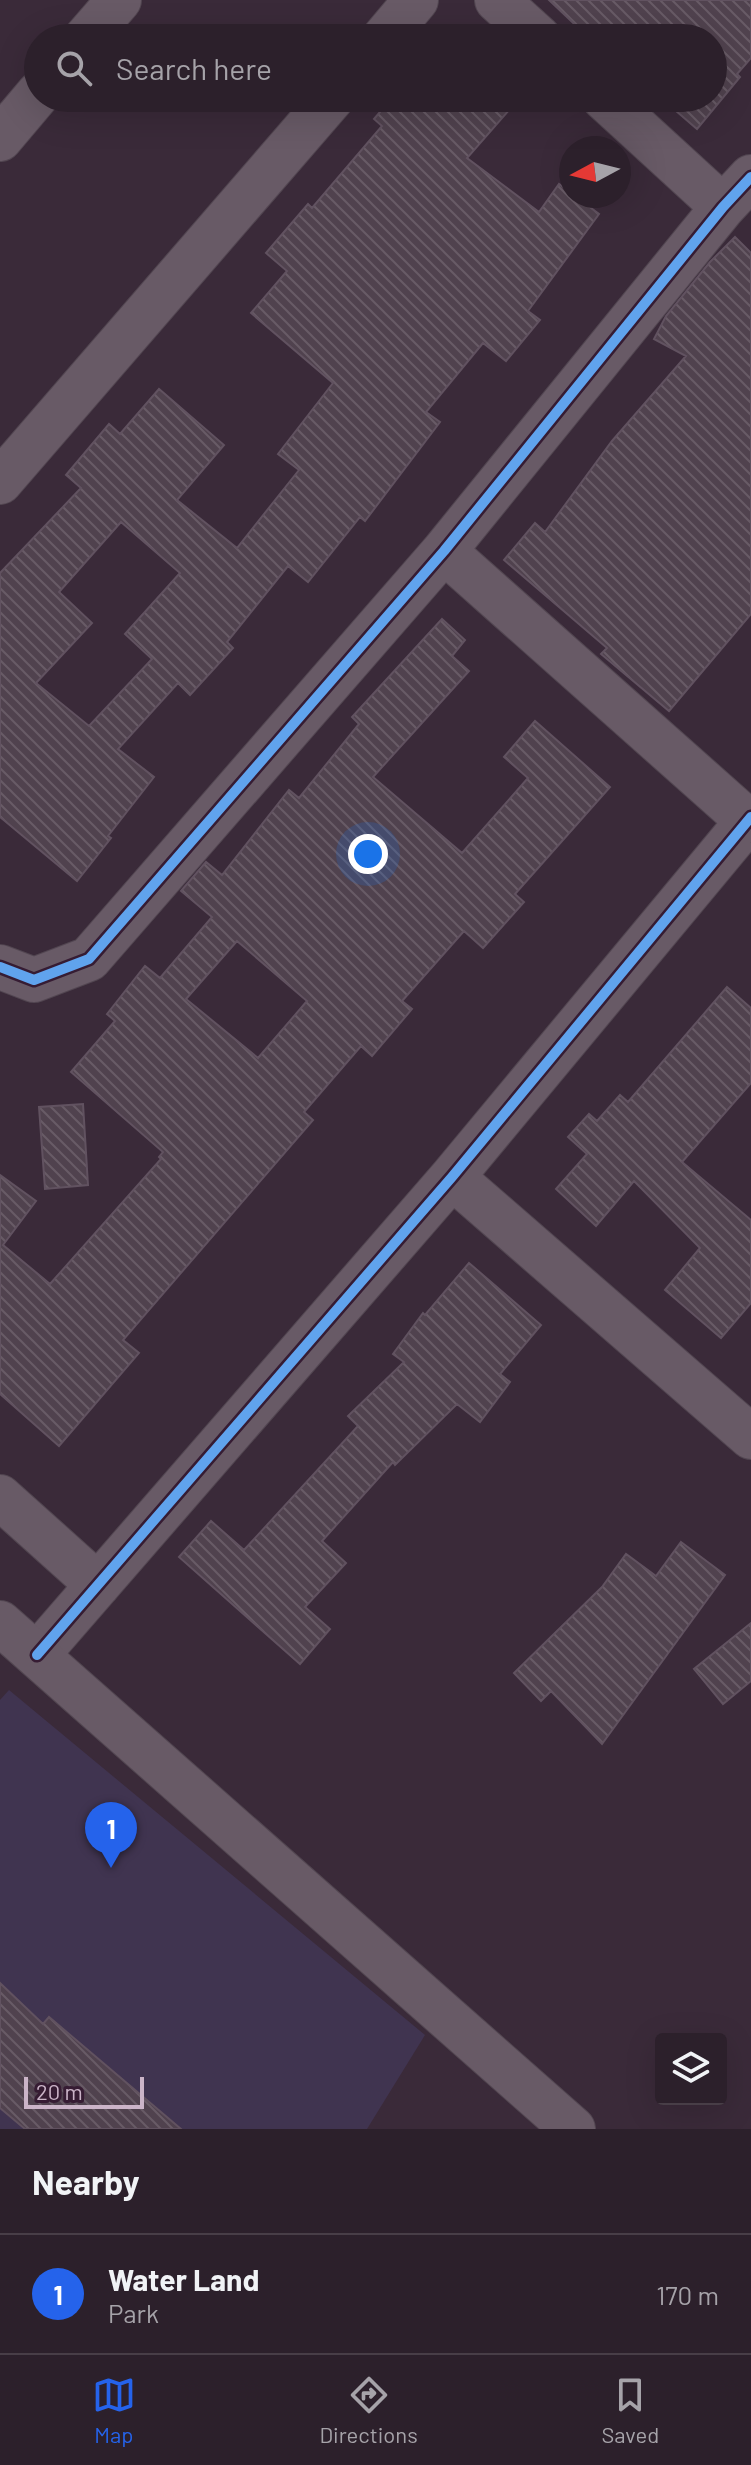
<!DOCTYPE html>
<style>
body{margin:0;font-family:Barlow,sans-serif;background:#342833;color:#f1f3f6}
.controls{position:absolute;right:24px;bottom:24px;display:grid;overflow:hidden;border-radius:8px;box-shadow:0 8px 32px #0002}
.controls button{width:72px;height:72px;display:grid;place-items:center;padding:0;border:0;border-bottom:2px solid #483e47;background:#2c202b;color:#f1f3f6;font:40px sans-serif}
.compass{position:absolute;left:559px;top:136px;width:72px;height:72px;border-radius:50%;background:#2c202b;box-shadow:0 8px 32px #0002;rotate:263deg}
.scale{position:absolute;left:24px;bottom:20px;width:120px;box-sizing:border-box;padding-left:8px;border:4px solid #cbb4c8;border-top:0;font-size:22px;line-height:28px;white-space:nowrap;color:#cbb4c8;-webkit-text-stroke:6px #361c33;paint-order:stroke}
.you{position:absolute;left:368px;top:854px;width:28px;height:28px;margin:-20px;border:6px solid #fff;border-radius:50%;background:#1a73e8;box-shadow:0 0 0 12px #1a73e833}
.badge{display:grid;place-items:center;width:52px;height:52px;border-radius:50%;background:#2563eb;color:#fff;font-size:26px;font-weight:700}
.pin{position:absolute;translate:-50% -66px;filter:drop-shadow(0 2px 4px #0008)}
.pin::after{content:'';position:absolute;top:42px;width:28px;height:24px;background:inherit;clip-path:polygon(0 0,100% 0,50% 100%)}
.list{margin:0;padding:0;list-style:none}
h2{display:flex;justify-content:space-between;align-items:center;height:104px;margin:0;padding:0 32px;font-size:34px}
h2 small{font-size:26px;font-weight:400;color:#a6a3a9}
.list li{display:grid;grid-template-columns:52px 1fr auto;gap:24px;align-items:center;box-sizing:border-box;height:120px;padding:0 32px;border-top:2px solid #483e47}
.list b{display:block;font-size:30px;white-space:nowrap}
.list p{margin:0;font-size:26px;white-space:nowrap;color:#a6a3a9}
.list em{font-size:26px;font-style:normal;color:#a6a3a9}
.icon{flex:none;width:44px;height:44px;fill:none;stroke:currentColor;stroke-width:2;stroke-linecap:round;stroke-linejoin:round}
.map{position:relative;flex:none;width:751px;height:2129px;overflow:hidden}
.search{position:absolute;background:#2c202b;box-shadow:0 8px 32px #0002;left:24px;right:24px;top:24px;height:88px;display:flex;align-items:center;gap:20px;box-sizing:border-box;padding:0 28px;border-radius:44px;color:#a6a3a9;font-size:30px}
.sheet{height:224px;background:#2c202b}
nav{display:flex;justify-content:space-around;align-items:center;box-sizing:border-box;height:112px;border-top:2px solid #483e47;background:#2c202b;font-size:22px;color:#a6a3a9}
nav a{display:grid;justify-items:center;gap:4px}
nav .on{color:#2563eb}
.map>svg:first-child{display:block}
</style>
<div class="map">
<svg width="751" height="2129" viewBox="0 0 751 2129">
<defs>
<pattern id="building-back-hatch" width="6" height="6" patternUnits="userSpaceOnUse" patternTransform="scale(2)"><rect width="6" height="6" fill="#50424e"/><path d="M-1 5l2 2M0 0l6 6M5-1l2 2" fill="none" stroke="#685b66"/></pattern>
</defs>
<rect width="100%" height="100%" fill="#3a2a39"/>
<!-- green -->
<path fill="#403450" d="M9 1690 425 2035 367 2129H0V1700Z"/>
<!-- building -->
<path fill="url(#building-back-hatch)" stroke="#615260" stroke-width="2" fill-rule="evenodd" d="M549 0H751V58L737 74 740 77 697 129 661 98H713V38H589Z
M392 98H513L517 101 467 158 539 212 559 184 571 193V196H575L599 214 528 311 540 320 506 361 483 343 426 412 440 422 365 521 360 517 308 582 288 566 227 642 233 648 190 695 178 683 118 749 154 777 108 836 111 838 77 881 0 817V573L81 488 66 475 109 424 120 434 159 389 224 445 177 500 237 548 299 470 278 454 333 383 251 313 287 271 266 253 308 204 312 208 382 126 374 119ZM121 522 180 573 125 634 152 659 89 726 36 683 92 623 59 592Z
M735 237 751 253V614L669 711 601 654 607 648 504 560 535 523 545 532 612 441 686 356 654 339 666 316 710 262Z
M442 619 465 640 452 656 469 671 373 777 462 853 528 778 504 757 535 721 610 787 515 894 524 902 483 948 464 931 402 1001 412 1009 372 1056 361 1046 304 1112 313 1120 123 1340 139 1353 59 1446 0 1394V1175L36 1201 3 1245 50 1284 161 1159 159 1157 163 1152 71 1072 115 1021 107 1014 145 966 160 978 212 917 181 891 206 862 222 875 289 790 299 798 359 724 352 717ZM237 941 307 1001 258 1058 186 999Z
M727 987 751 1008V1083L682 1162 751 1220V1303L721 1338 665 1290 700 1248 634 1181 596 1226 556 1189 587 1154 568 1137 589 1114 597 1121 620 1095 628 1102Z
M83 1104 88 1185 45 1189 39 1107Z
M469 1263 541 1325 500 1374 510 1382 480 1422 457 1404 395 1465 393 1462 322 1541 346 1563 305 1607 330 1629 300 1664 179 1557 211 1521 244 1550 358 1426 348 1416 404 1362 393 1354 423 1313 425 1315Z
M681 1542 725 1575 602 1744 551 1691 541 1701 514 1673 602 1587 626 1554 656 1576Z
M751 1623V1681L723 1704 694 1669Z
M0 1983 43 2024 49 2017 181 2129H25L0 2108Z"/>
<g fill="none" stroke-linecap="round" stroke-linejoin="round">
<!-- minor casing -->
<g stroke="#524651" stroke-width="46">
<path id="minor" d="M497 0 539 38
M384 38 416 0
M604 98 723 207
M0 482 332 98
M444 551 748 821
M0 967 34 980 89 959 444 551 723 207 751 177
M452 1177 751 1437
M0 1497 98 1585
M37 1655 452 1177 751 817"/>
</g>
<!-- tertiary casing -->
<g stroke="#524651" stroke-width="46">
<path id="tertiary" d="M86 38 119 0
M0 139 38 94
M0 1623 573 2129"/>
</g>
<!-- minor -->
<use href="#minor" stroke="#685a66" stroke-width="44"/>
<!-- tertiary -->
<use href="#tertiary" stroke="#685a66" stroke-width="44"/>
<!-- cycleway casing -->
<g stroke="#361c33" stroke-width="15">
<path id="cycleway" d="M0 967 34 980 89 959 444 551 723 207 751 177
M37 1655 452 1177 751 817"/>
</g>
<!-- cycleway -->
<use href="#cycleway" stroke="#60a3ed" stroke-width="10"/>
</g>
</svg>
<div class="controls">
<button><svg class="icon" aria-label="layers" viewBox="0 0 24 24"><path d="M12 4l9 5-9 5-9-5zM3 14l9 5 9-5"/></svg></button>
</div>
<svg class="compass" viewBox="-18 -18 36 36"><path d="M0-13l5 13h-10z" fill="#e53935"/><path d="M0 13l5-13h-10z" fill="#a6a3a9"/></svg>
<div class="scale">20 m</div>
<div class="you"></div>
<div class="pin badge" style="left:111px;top:1868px">1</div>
<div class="search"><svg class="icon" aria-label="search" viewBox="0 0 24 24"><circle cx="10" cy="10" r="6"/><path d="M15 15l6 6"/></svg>Search here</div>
</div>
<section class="sheet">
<h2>Nearby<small></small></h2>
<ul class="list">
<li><span class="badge">1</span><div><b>Water Land</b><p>Park</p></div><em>170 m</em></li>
</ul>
</section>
<nav>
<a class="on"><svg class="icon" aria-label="map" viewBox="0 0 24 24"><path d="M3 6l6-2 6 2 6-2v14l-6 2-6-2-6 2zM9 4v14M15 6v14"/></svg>Map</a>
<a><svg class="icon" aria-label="directions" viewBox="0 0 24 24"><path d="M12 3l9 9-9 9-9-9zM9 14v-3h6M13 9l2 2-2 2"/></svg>Directions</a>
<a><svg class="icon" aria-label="saved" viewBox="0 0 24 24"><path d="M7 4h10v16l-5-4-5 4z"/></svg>Saved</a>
</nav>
